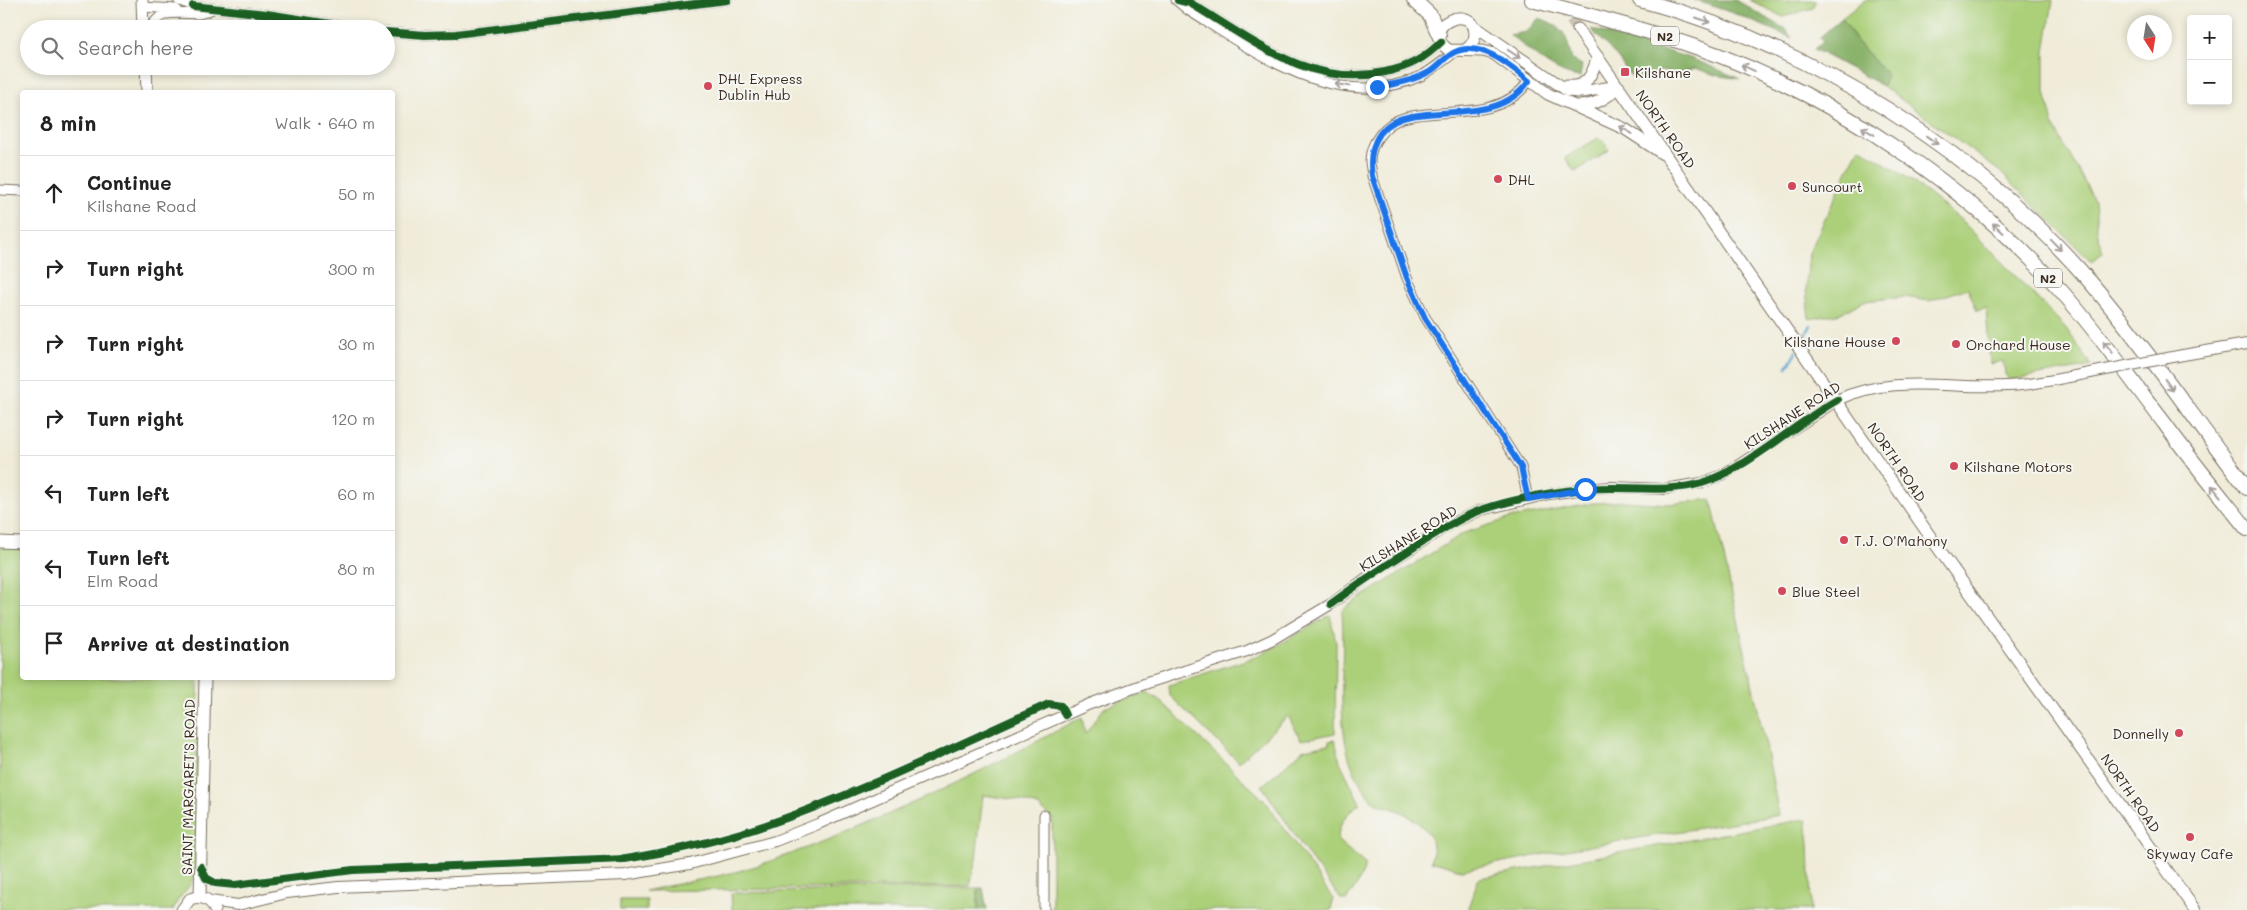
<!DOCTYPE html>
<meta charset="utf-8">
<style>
body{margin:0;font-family:Mali,sans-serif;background:#f2f2f2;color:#222}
.controls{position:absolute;right:15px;top:15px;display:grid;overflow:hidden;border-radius:5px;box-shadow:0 2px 8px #0003}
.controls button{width:45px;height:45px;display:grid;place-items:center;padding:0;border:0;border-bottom:1px solid #e0e0e0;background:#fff;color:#222;font:25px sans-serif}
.compass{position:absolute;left:2127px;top:15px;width:45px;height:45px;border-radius:50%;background:#fff;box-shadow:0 2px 8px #0003;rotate:168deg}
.stop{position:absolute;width:15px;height:15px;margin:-11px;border:4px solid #1a73e8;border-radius:50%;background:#fff}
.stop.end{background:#1a73e8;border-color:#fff;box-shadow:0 1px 5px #0008}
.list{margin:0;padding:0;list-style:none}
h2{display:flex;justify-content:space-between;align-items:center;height:65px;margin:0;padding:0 20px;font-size:21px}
h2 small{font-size:16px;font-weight:400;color:#767676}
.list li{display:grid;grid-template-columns:32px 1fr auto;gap:15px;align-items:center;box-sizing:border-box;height:75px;padding:0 20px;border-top:1px solid #e0e0e0}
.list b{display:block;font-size:19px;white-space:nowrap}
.list p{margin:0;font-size:16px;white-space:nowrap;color:#767676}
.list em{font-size:16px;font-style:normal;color:#767676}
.icon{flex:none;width:28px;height:28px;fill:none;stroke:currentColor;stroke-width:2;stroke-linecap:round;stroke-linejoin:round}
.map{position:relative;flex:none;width:2247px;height:910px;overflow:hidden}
.search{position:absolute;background:#fff;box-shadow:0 2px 8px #0003;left:20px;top:20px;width:375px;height:55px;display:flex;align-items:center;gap:12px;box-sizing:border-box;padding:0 18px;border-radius:28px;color:#767676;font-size:19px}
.panel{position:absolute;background:#fff;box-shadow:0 2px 8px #0003;left:20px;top:90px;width:375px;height:590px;border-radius:5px}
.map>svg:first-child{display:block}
</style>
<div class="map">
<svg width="2247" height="910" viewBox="0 0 2247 910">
<rect width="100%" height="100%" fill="#f6f6f2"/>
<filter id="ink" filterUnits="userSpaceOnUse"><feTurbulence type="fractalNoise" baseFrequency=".02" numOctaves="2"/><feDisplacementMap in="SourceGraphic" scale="10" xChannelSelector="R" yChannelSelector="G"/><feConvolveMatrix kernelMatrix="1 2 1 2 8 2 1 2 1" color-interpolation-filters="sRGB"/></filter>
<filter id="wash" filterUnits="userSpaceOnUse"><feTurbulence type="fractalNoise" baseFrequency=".0096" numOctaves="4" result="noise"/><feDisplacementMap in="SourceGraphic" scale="20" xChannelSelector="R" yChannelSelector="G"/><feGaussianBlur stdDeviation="1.12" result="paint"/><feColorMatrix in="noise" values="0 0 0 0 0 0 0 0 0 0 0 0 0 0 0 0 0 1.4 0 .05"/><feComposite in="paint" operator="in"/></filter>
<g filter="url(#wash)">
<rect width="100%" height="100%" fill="#f0ecd9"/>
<!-- green -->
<path fill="#acd07a" stroke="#747d4c" d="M1750 0H1816L1813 8 1783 17Z
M1865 0H2053L2045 52V92L2054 127 2095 201 2097 230 2103 253 2091 261 1999 171 1883 86 1887 75 1856 40 1842 18Z
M1598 138 1603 140 1609 150 1575 172 1565 158Z
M1859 147 1908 178 1961 220 2065 327 2092 366 2009 380 2005 374 2003 361 1990 364 1986 308 1977 311 1968 288 1929 301 1905 297 1864 301 1841 313 1809 319 1806 289 1809 253Z
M1711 499 1766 746 1779 815 1572 849 1461 870 1431 861C1432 856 1434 851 1433 846 1431 830 1411 816 1397 810 1389 807 1378 805 1372 800 1367 796 1363 786 1359 781 1332 735 1346 664 1342 612L1347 606 1464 533 1511 518 1595 503 1625 501 1669 504Z
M0 547 22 548V678H198L196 865C194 873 193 882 187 889 181 897 177 900 173 910H0Z
M1330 615 1336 642 1335 733 1301 740 1288 716 1239 762 1170 696 1169 685 1252 658 1275 647Z
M1147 692 1162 702 1267 803 1333 899 1331 910H1052V819L1038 806 1018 800 983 795 976 859 970 886 645 891C682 882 724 877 759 865 871 827 979 774 1082 717L1085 734 1104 708Z
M1335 740 1340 762 1360 803C1346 814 1338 823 1338 841L1366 865 1357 885 1346 900 1341 899 1310 858 1262 786 1304 749 1329 744V741Z
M1806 819 1809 843 1811 910H1467L1479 878Z
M922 888H978V910H732L731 893Z
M620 900H647V910H620Z"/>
<!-- forest -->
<path fill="#89b26a" stroke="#626e44" d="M1694 0H1735L1784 28 1792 38 1733 13Z
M1539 18C1567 28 1565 34 1572 60L1582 65 1580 77C1553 74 1531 51 1510 35L1526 32Z
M1842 18 1856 40 1887 75 1883 86 1814 49 1823 42 1819 38Z
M1591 29 1693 59 1740 79 1715 75 1695 68 1678 73 1663 71 1635 79C1626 73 1622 63 1615 55 1608 46 1599 39 1591 29Z
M978 888H983L987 910H978Z"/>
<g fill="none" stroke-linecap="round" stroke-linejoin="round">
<!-- stream -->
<path stroke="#59a5d1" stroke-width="2.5" d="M1801 344 1811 325
M1787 367 1797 351"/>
</g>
</g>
<g filter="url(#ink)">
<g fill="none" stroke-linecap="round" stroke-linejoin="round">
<!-- secondary-tunnel -->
<path stroke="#ccc5b4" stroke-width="11" stroke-dasharray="11 5.5" stroke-linecap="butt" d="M1561 6 1578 29"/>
<!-- minor casing -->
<g stroke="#7a6e5f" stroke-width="11">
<path id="minor" d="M178 0 193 6 267 14 362 29
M1176 0 1188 10C1255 52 1337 115 1421 76 1433 70 1444 60 1455 52
M1179 0 1190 3C1251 39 1310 89 1385 72 1409 67 1424 59 1441 42
M142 7 176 9
M150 29C160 8 179 14 198 14 203 14 208 10 213 9
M386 32 425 35 456 34 727 0
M0 190 22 191
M1528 499 1521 467 1425 317 1407 278 1372 176C1372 172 1370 166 1370 161 1370 142 1386 123 1403 118 1444 106 1499 123 1529 81
M1044 910V815"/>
</g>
<!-- tertiary casing -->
<g stroke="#7a6e5f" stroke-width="12">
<path id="tertiary" d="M2183 355 2247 344
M210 901 238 905 287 893 338 887 625 875 690 864 775 841 818 824 1090 704 1150 682 1247 651 1273 639 1331 604 1373 573 1452 523 1481 510 1549 494 1585 489 1611 487 1664 489 1702 483 1722 475 1739 465 1837 400C1891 374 1950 389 2007 386 2035 385 2063 378 2090 373"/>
</g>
<!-- secondary casing -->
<g stroke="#7a6e5f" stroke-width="13">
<path id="secondary" d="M142 0 143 29
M1474 26 1568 91C1586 95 1601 86 1619 87
M1578 29 1934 542 2195 910
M1465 50C1471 46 1475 41 1475 34 1474 0 1415 27 1449 50L1483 51 1494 54 1548 94 1625 129 1663 154
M146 66 147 92
M1567 86C1588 88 1592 74 1598 57
M1578 106C1595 106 1606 98 1619 87
M0 542 22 543
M200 897 205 678
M182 910 190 899C201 895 211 899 215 910"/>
</g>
<!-- trunk casing -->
<g stroke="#7a6e5f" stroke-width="16">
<path id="trunk" d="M1414 0 1430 15 1439 35
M1532 0C1594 17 1657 32 1718 55 1848 105 1970 189 2063 293 2100 335 2131 380 2165 424 2191 460 2219 494 2247 529
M1640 0C1809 45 1978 151 2092 284 2147 349 2195 420 2247 488"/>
</g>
<!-- minor -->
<use href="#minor" stroke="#fff" stroke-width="9"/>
<!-- tertiary -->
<use href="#tertiary" stroke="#fff" stroke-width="10"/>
<!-- secondary -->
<use href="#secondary" stroke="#fff" stroke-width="11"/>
<!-- trunk -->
<use href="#trunk" stroke="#fff" stroke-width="14"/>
<!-- tertiary-bridge casing -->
<g stroke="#7a6e5f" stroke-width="12" stroke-linecap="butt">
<path id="tertiary-bridge" d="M2090 373 2183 355"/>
</g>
<!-- tertiary-bridge -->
<use href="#tertiary-bridge" stroke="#fff" stroke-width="10"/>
<!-- cycleway casing -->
<g stroke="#f6f6f2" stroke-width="11">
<path id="cycleway" d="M1178 0 1190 3C1251 39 1310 89 1385 72 1409 67 1424 59 1441 42
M193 6 267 14 362 29
M386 32 425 35 456 34 727 0
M1331 604C1360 582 1391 562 1422 542 1441 530 1460 518 1481 510 1514 499 1551 492 1585 489 1624 485 1664 494 1702 483 1747 469 1795 424 1837 400
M201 867 206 878 215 883 235 885 353 870 625 859C673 851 723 840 769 824 865 791 957 745 1049 704L1061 706 1065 715"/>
</g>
<!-- cycleway -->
<use href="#cycleway" stroke="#1b5e20" stroke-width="8"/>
</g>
<!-- one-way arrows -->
<defs><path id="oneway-shaft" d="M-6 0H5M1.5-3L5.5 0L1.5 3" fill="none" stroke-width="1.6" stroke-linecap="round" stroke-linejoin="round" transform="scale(1.25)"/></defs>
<g stroke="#a79f9a">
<use href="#oneway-shaft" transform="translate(1703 20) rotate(19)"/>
<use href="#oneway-shaft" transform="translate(1514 54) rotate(34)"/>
<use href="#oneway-shaft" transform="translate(1748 68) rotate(-156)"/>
<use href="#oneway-shaft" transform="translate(1342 85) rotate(-171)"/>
<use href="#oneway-shaft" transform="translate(1626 130) rotate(-149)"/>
<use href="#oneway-shaft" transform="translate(1868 131) rotate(-149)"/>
<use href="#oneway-shaft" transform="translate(1932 140) rotate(36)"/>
<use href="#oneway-shaft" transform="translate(1998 228) rotate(-138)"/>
<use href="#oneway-shaft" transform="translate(2056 245) rotate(46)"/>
<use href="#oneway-shaft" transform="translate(2108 347) rotate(-129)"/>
<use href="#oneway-shaft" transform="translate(2169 385) rotate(54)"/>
<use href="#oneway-shaft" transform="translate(2216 491) rotate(-129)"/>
</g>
</g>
<g fill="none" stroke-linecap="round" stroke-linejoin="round" filter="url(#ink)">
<!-- route -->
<path stroke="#1a73e8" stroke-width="6" d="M1377 87C1395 84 1413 81 1429 72 1438 67 1444 58 1453 53 1479 39 1510 65 1529 81 1500 123 1444 106 1403 118 1376 126 1368 151 1372 176L1407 278 1425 318 1521 467 1528 499 1585 489"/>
</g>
<!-- markers -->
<g fill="#d1495b" stroke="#f6f6f2" stroke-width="2">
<rect x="1620" y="67" width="10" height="10" rx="2.5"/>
<circle cx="708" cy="86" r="5"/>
<circle cx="1498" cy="179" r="5"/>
<circle cx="1792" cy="186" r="5"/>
<circle cx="1896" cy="341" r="5"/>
<circle cx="1956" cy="344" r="5"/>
<circle cx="1954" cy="466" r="5"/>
<circle cx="1844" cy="540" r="5"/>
<circle cx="1782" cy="591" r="5"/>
<circle cx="2179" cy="733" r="5"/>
<circle cx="2190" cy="837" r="5"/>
</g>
<g text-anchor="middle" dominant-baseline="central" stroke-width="4" stroke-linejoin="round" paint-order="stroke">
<!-- shield labels -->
<g fill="#f6f6f2" stroke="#73675e" stroke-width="1">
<rect x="1651" y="26.5" width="28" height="19" rx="4"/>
<rect x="2034" y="268.5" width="28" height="19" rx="4"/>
</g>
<g font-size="12" font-weight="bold" fill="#3b2a1e">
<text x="1665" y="36">N2</text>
<text x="2048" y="278">N2</text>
</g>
<!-- poi labels -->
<g font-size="14" fill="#3b2a1e" stroke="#f6f6f2" text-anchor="start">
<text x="1635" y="72">Kilshane</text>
<text x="718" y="78">DHL Express<tspan x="718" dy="16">Dublin Hub</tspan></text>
<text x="1508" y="179">DHL</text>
<text x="1802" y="186">Suncourt</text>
<text x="1886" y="341" text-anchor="end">Kilshane House</text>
<text x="1966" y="344">Orchard House</text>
<text x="1964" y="466">Kilshane Motors</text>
<text x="1854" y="540">T.J. O'Mahony</text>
<text x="1792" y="591">Blue Steel</text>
<text x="2169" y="733" text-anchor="end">Donnelly</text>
<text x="2190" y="853" text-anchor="middle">Skyway Cafe</text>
</g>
<!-- street labels -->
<g font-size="14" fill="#3b2a1e" stroke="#f6f6f2">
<text transform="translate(1666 129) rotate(55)">NORTH ROAD</text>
<text transform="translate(1792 415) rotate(-33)">KILSHANE ROAD</text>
<text transform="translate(1897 462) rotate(56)">NORTH ROAD</text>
<text transform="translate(1408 538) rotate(-32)">KILSHANE ROAD</text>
<text transform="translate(188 787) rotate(-89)">SAINT MARGARET'S ROAD</text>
<text transform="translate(2131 793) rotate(55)">NORTH ROAD</text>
</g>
</g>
</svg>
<div class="controls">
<button>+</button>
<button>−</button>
</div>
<svg class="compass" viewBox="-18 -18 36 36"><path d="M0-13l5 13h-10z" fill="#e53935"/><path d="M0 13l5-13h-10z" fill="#767676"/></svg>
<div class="stop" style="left:1585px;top:489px"></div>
<div class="stop end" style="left:1377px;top:87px"></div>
<div class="search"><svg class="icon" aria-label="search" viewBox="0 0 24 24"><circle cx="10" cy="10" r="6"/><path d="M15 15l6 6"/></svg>Search here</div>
<section class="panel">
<h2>8 min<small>Walk · 640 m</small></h2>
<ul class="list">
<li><svg class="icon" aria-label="ahead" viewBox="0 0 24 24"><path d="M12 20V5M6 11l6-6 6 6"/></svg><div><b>Continue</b><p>Kilshane Road</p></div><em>50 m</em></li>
<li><svg class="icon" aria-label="right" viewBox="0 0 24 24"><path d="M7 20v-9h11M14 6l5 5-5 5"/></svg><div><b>Turn right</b></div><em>300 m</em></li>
<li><svg class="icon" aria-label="right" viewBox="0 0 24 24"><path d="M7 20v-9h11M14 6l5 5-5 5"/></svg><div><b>Turn right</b></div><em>30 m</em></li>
<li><svg class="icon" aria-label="right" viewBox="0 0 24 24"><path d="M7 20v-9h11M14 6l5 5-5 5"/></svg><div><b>Turn right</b></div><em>120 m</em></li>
<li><svg class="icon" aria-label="left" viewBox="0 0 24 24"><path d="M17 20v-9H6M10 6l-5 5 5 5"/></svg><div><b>Turn left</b></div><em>60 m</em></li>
<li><svg class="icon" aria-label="left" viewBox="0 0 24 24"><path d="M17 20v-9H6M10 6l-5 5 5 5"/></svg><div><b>Turn left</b><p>Elm Road</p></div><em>80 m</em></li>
<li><svg class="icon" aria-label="arrive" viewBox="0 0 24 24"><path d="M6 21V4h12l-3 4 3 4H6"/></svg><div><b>Arrive at destination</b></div></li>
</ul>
</section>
</div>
